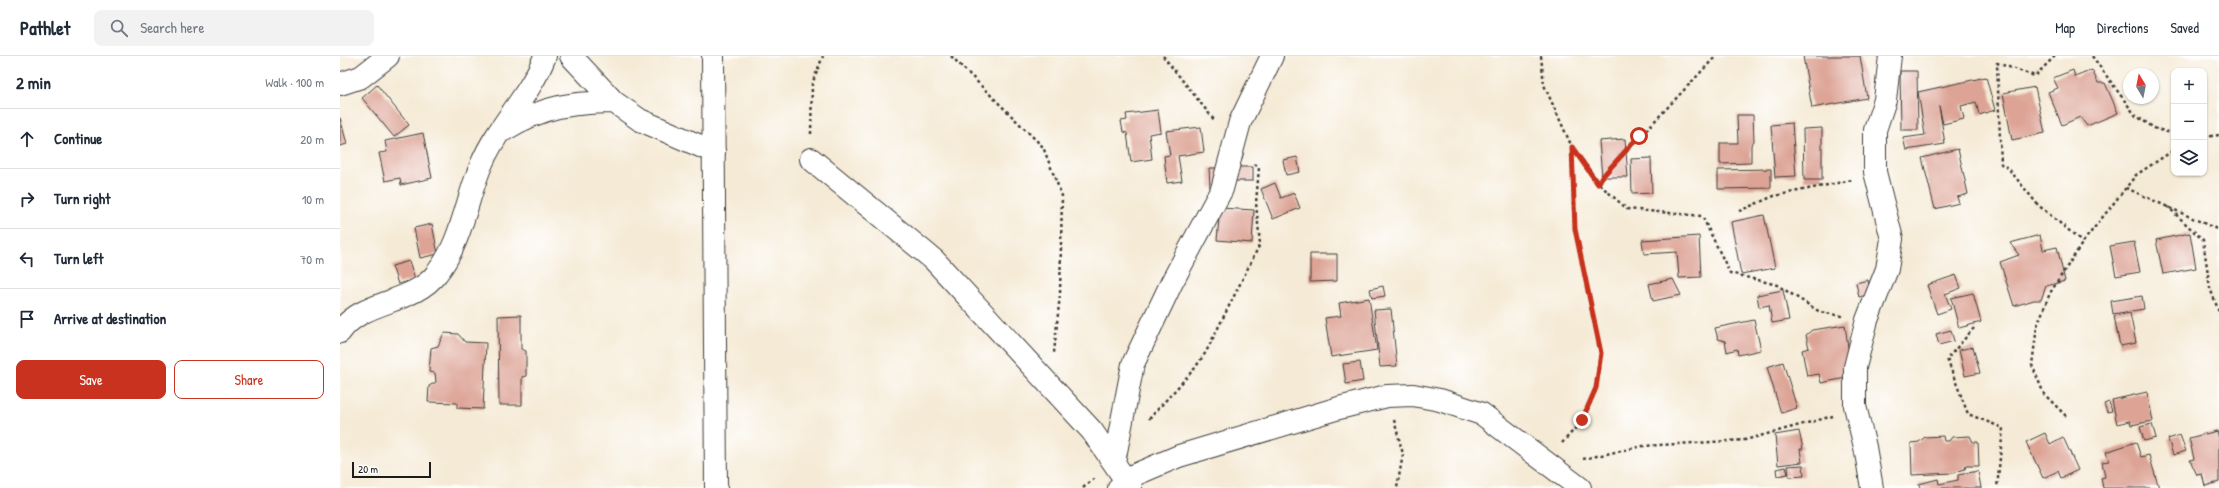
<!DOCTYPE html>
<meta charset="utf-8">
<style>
body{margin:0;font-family:"Patrick Hand",sans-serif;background:#f2f2f3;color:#1f2937}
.controls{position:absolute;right:12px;top:12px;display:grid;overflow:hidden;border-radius:8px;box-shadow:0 1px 3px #0004}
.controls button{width:36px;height:36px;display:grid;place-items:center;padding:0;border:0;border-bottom:1px solid #e0e1e3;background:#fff;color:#1f2937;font:20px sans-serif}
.compass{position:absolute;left:1783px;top:12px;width:36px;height:36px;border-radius:50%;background:#fff;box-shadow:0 1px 3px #0004;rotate:350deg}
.scale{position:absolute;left:12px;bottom:10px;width:79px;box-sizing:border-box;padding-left:4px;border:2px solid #1c1c1c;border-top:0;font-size:11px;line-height:14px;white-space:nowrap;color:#1c1c1c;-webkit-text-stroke:3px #fff;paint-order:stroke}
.stop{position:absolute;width:12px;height:12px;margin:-9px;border:3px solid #c8321e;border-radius:50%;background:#fff}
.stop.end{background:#c8321e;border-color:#fff;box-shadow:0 1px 4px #0008}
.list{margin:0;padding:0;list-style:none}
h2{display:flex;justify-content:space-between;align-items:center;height:52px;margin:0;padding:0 16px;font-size:17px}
h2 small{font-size:13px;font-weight:400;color:#747a83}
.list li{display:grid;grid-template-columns:26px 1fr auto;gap:12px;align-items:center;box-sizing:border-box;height:60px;padding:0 16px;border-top:1px solid #e0e1e3}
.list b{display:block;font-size:15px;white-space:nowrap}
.list em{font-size:13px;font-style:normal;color:#747a83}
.actions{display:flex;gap:8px;padding:12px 16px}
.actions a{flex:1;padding:9px 0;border:1px solid #c8321e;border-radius:8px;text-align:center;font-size:14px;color:#c8321e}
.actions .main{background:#c8321e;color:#fff}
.icon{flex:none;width:22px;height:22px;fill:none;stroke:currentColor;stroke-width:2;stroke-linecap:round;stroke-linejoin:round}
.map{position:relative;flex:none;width:1879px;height:432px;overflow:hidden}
header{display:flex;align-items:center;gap:24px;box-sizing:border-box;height:56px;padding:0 20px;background:#fff;border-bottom:1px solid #e0e1e3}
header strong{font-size:19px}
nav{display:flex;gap:22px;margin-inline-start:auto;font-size:14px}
.search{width:280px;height:36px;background:#f2f2f3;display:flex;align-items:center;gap:10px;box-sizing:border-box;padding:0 14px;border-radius:8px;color:#747a83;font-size:15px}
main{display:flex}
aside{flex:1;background:#fff}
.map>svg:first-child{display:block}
</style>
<header>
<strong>Pathlet</strong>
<div class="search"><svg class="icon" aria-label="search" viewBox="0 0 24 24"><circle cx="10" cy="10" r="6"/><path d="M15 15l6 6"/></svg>Search here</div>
<nav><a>Map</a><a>Directions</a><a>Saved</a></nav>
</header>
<main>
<aside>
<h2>2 min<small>Walk · 100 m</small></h2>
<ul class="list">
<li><svg class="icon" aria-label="ahead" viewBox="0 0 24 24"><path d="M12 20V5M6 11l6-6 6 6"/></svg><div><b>Continue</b></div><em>20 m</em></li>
<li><svg class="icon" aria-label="right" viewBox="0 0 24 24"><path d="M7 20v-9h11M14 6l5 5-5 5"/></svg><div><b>Turn right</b></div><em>10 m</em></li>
<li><svg class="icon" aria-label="left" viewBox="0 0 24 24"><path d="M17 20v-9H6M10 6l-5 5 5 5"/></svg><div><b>Turn left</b></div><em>70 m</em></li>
<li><svg class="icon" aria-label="arrive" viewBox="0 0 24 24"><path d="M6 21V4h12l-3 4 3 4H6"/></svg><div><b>Arrive at destination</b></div></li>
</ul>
<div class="actions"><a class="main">Save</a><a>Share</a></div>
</aside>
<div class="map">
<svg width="1879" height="432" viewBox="0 0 1879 432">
<rect width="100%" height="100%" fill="#fff"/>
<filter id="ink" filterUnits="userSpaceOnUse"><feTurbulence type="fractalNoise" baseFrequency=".025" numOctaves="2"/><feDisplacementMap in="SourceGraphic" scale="8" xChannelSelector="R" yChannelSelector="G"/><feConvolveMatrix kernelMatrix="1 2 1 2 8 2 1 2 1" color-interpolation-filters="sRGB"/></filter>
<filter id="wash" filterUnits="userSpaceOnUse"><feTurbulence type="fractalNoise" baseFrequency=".012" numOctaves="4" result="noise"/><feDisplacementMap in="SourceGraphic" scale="16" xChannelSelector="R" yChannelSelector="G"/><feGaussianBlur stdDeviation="0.9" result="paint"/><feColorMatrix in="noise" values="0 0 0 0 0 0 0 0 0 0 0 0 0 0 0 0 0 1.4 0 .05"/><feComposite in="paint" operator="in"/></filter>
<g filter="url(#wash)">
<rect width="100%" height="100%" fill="#f5ead5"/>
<g id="blocks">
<!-- building -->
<path fill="#dda496" d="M1463 0H1520L1527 42 1472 52Z
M1733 14 1735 21 1752 14 1758 27H1765L1778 57 1747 70 1740 61 1722 69 1708 36 1718 32 1713 22Z
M1560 15H1577L1578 74H1561Z
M1646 21 1655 54 1639 59 1636 46 1621 50 1624 63 1603 68 1599 50 1605 88 1566 94 1563 82 1585 79 1578 36Z
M37 29 69 69 54 81 22 42Z
M1695 31 1705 77 1672 84 1663 37Z
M818 54 821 76 809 78 812 103 791 106 787 77 783 76 781 65 787 64 786 58Z
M1397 59H1413L1414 85 1411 89V107L1380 108V87H1398Z
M0 62 7 88 0 90Z
M1452 67 1456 120 1435 121 1431 69Z
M861 71 864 96 838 100 842 125 827 127 824 100 830 99 826 75Z
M1482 72V124H1464L1463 73Z
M83 77 92 122 61 129 60 122 45 125 39 97 47 96 45 85Z
M1285 83 1288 121H1262L1259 85Z
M1618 93 1628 138 1617 141 1619 147 1595 153 1582 102Z
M957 101 960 116 946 119 943 104Z
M1311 102 1312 137 1292 138 1291 103Z
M891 111H913V125H891Z
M869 112H881V132H870Z
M1431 113V132L1378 133V114Z
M935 127 941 142 954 137 960 152 933 163 921 133Z
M880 152 914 154 912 187 877 184Z
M1424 159 1435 212 1401 218 1391 166Z
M92 168 98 198 80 202 74 172Z
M1850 177 1856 212 1823 218 1816 184Z
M1700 179 1703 194 1717 191 1725 225 1706 230 1701 244H1694L1674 250 1660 206 1679 199 1670 187Z
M1359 180 1361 221 1339 222 1337 196 1304 198 1302 184Z
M1794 186 1800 216 1776 220 1770 190Z
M970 198H997V225L970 226Z
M69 205 75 223 58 228 52 210Z
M1616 219 1621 232 1605 238 1611 253 1597 258 1587 229Z
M1333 223 1341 239 1313 245 1309 228Z
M1528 224 1530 238 1519 241 1516 227Z
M1043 230 1045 240 1032 242 1030 233Z
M1443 234 1449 264 1432 267 1429 249 1419 251 1417 239Z
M1633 237 1641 266 1619 272 1611 242Z
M1802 240 1804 253 1773 258 1771 245Z
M1029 242 1037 294 991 301 985 262 1001 260 999 247Z
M1051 253 1057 310 1040 311 1034 254Z
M1790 257 1796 287 1780 290 1774 260Z
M181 259V293L186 295V320L182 321V349H159L158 260Z
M1414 264 1421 294 1398 299 1397 293 1387 296 1385 285 1378 283 1375 272Z
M1505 269 1510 306 1506 322 1481 327 1479 318 1467 320 1462 294 1469 292 1466 279 1472 274Z
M1611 274 1614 285 1599 289 1596 278Z
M104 277 118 278 125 286 146 287 143 353 117 352V347L88 346 89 330 96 326 95 317 89 316 91 292 98 290Z
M1633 291 1640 317 1625 320 1619 294Z
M1020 306 1023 325 1006 328 1003 308Z
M1443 306 1457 352 1441 357 1427 311Z
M1807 336 1813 365 1791 369 1790 365 1777 368 1772 344Z
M1769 346 1772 355 1767 356 1764 348Z
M1812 368 1816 382 1804 385 1800 371Z
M1459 375 1463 393H1460L1462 406 1438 409 1435 379Z
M1877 375 1879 383V426L1865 430 1862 418 1857 419 1850 404 1854 403 1849 382Z
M1705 377 1710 388 1723 381 1738 414 1721 422 1718 415 1703 422 1686 386Z
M1840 379 1846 395 1833 399 1828 383Z
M1603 380 1604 385H1609L1612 381 1630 380 1633 386H1638L1639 410H1626L1625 413 1613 417 1572 419 1571 387 1579 386 1585 381Z
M1796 386 1801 401 1809 399 1819 432H1763L1761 422 1765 421 1762 406 1769 405 1766 396Z
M1463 409 1464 420 1449 421 1448 410Z
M1446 411 1448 418 1437 420 1436 413Z
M1638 415 1641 432H1580L1579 428 1598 423 1599 428 1618 424V419Z"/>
</g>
</g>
<g filter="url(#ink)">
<use href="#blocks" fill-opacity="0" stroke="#3d3b38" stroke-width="1"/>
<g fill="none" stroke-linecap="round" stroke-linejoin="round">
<!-- minor casing -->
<g stroke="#3d3b38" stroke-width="24">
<path id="minor" d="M231 0 274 46 300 64 374 96
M0 28 21 21 48 0
M164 74C204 50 229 47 274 46
M471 103 594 204 752 375 791 432
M0 276C22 243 73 249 97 217 122 186 126 143 142 107 158 69 190 40 205 0
M774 406 793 308 832 226 882 133 900 66 932 0
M779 432 785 423 839 400 999 352 1047 340 1073 339 1100 344 1142 358 1240 432
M1532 432 1525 391 1515 350V311L1527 264 1547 213 1552 183 1535 116V74L1545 44 1550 0"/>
</g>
<!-- highway casing -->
<g stroke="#3d3b38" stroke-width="24">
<path id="highway" d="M373 0 376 432"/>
</g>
<!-- path -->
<path stroke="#3d3b38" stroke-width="2.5" stroke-dasharray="3 3" stroke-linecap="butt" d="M611 0 703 91 722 140 720 238 714 297
M823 0 875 65
M1201 0 1204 29 1232 91 1259 128 1287 153 1362 160 1390 217 1437 229 1480 256 1502 260
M1715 0 1695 20 1657 7 1661 108 1668 112 1698 149 1743 186
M1752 0 1795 59 1814 72 1834 78
M471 78 472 28 483 0
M1864 81 1879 79
M1259 128 1262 121 1376 0
M1786 132 1879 174
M1827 150 1863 184 1870 232 1879 256
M1399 155 1434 140 1512 124
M1634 272 1607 303 1628 358 1663 372 1657 432
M1726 360 1704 338 1692 309 1697 270 1710 237 1743 186 1796 119 1834 94
M809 363 855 312 866 296 920 188 916 147 919 112 915 108
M1054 364 1063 398 1057 432
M1222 387 1243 364 1256 332 1261 297 1235 173 1232 92
M1243 403 1303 390 1405 384 1493 360
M743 432 755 422"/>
<!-- minor -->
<use href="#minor" stroke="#fff" stroke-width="22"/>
<!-- highway -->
<use href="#highway" stroke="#fff" stroke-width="22"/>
</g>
</g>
<g fill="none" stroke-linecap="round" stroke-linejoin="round" filter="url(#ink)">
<!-- route -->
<path stroke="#c8321e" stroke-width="5" d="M1242 364 1256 332 1261 297 1235 173 1232 91 1258 128 1262 121 1299 80"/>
</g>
</svg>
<div class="controls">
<button>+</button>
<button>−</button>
<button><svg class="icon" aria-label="layers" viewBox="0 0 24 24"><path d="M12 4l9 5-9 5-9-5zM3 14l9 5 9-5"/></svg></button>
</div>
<svg class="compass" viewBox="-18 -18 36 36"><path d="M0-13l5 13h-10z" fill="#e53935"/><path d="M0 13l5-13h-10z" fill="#747a83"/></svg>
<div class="scale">20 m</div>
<div class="stop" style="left:1299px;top:80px"></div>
<div class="stop end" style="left:1242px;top:364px"></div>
</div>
</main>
